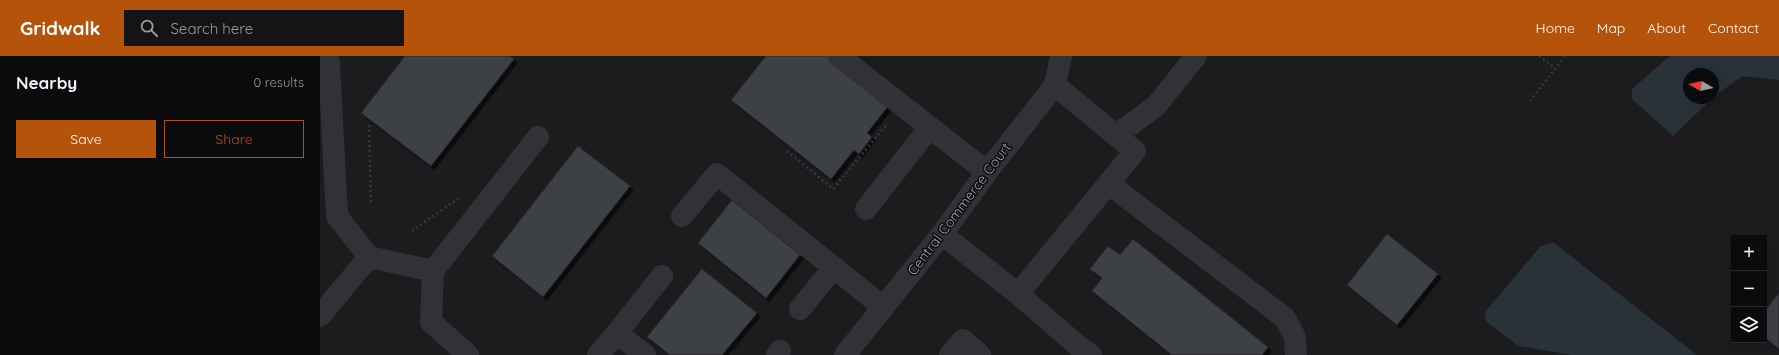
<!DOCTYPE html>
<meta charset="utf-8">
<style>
body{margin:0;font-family:Quicksand,sans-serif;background:#141416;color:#f1f3f6}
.controls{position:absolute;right:12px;bottom:12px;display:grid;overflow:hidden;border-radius:0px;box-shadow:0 4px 16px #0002}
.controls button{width:36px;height:36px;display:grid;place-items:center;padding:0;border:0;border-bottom:1px solid #2b2b2e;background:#0b0b0d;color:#f1f3f6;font:20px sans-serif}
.compass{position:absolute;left:1363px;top:12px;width:36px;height:36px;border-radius:50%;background:#0b0b0d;box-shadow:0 4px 16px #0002;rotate:279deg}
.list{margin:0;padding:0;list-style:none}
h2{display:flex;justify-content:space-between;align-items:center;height:52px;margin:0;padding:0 16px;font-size:17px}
h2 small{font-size:13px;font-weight:400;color:#9a9b9d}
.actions{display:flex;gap:8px;padding:12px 16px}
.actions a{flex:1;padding:9px 0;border:1px solid #b45309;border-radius:0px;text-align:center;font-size:14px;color:#b45309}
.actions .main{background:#b45309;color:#fff}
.icon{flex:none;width:22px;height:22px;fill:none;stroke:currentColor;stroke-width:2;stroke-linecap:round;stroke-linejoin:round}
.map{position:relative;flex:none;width:1459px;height:299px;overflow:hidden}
header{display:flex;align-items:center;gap:24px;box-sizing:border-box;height:56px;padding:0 20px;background:#b45309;color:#fff}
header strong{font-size:19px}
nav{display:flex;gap:22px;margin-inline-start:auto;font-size:14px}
.search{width:280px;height:36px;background:#141416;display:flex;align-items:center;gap:10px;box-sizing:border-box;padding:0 14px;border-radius:0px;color:#9a9b9d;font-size:15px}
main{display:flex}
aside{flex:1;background:#0b0b0d}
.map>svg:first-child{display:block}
</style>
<header>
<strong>Gridwalk</strong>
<div class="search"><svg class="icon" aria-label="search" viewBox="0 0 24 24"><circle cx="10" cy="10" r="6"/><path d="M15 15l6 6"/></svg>Search here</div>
<nav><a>Home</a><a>Map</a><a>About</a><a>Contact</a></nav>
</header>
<main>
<aside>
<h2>Nearby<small>0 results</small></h2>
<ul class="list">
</ul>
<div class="actions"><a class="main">Save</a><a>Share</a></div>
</aside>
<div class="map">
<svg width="1459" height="299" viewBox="0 0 1459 299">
<defs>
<filter id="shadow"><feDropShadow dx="3.5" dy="3.5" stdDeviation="0" flood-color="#0009"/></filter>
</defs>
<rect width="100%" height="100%" fill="#0f0f11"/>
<!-- built -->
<path fill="#1c1c1e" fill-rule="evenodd" d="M0 0H1459V299H0ZM1369 18H1393V42H1369ZM1414 182H1444V284H1414Z"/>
<!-- water -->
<path fill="#293239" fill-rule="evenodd" d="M1350 0H1459V24L1422 20 1395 40 1353 80 1312 43V33ZM1369 18H1393V42H1369Z
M1233 186 1377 299H1252L1198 290 1166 265 1165 256 1220 191Z"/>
<!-- building -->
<path fill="#3e3f44" stroke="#29292d" filter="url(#shadow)" d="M85 0H189L194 3 111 110 41 57Z
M446 0H508L569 49 547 77 552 81 539 98 534 94 511 123 411 44Z
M258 90 310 130 223 241 172 200Z
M412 144 480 199 446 242 378 187Z
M1067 178 1118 218 1077 269 1027 229Z
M813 183 948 291 942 299H852L772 235 782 222 770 213 788 190 800 199Z
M382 213 437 257 402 299H350L327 281Z
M1459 237V293L1444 281V256Z"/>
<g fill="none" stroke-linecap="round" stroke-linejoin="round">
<!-- path -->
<path stroke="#37383d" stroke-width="2.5" stroke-dasharray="2 3" stroke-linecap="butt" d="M1219 0 1235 12
M1210 45 1245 0
M49 69 51 146
M467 95 513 133 568 67
M92 175 139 142"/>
<!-- minor -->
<path stroke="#313136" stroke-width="22" d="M7 0 9 7 17 160 49 201 113 215 218 81
M519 0 667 116
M796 79 836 50 876 0
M789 128 965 262 975 281 976 299
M546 153 610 71
M362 160 397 118 563 251
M622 178 698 238 815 95 735 29
M113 215 111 266 148 299
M698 238 757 289 771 299
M480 253 514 211
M0 260 49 201
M297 277 342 220
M278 299 297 277 325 299
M457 299 460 295
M525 299 622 178 667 116 735 29 741 0
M630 299 643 284 660 299"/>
</g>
<g text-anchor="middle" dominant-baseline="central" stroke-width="3" stroke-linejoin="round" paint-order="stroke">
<!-- street labels -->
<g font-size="14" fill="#a0a6b2" stroke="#0b0b0c">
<text transform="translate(639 153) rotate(-53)">Central Commerce Court</text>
</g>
</g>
</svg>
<div class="controls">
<button>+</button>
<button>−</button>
<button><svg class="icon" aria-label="layers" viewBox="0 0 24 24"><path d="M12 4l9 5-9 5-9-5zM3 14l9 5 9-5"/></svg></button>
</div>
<svg class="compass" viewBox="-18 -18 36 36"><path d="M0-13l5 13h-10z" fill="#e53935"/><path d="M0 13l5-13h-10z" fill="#9a9b9d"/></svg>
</div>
</main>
